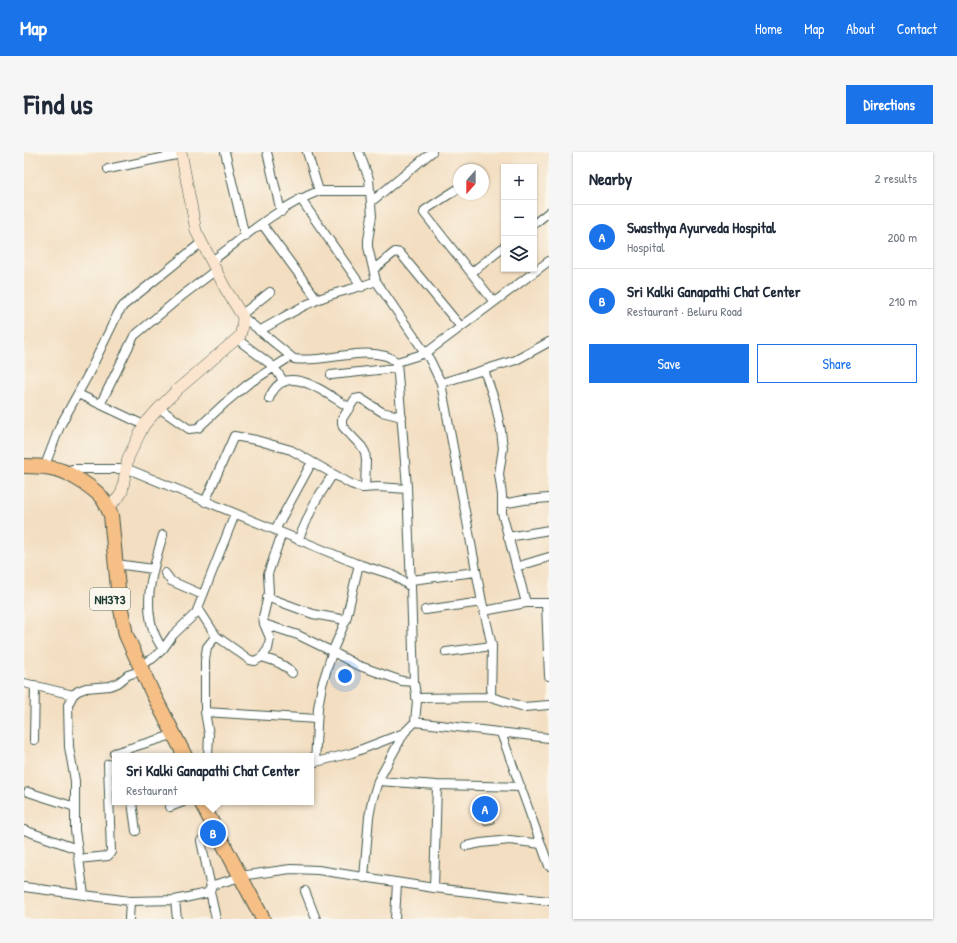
<!DOCTYPE html>
<meta charset="utf-8">
<style>
body{margin:0;font-family:"Patrick Hand",sans-serif;background:#f6f6f7;color:#1f2937}
.controls{position:absolute;right:12px;top:12px;display:grid;overflow:hidden;border-radius:0px;box-shadow:0 1px 3px #0004}
.controls button{width:36px;height:36px;display:grid;place-items:center;padding:0;border:0;border-bottom:1px solid #e0e1e3;background:#fff;color:#1f2937;font:20px sans-serif}
.compass{position:absolute;left:429px;top:12px;width:36px;height:36px;border-radius:50%;background:#fff;box-shadow:0 1px 3px #0004;rotate:201deg}
.you{position:absolute;left:321px;top:524px;width:14px;height:14px;margin:-10px;border:3px solid #fff;border-radius:50%;background:#1a73e8;box-shadow:0 0 0 6px #1a73e833}
.badge{display:grid;place-items:center;width:26px;height:26px;border-radius:50%;background:#1a73e8;color:#fff;font-size:13px;font-weight:700}
.pin{position:absolute;translate:-50% -50%;border:2px solid #fff;box-shadow:0 1px 4px #0006}
.popup{position:absolute;left:88px;top:601px;width:202px;height:52px;box-sizing:border-box;display:grid;place-content:center;border-radius:0px;background:#fff;filter:drop-shadow(0 1px 3px #0005);font-size:13px;white-space:nowrap;color:#747a83}
.popup b{font-size:15px;color:#1f2937}
.popup::after{content:'';position:absolute;left:50%;top:100%;margin-left:-8px;border:8px solid transparent;border-top-color:#fff}
.list{margin:0;padding:0;list-style:none}
h2{display:flex;justify-content:space-between;align-items:center;height:52px;margin:0;padding:0 16px;font-size:17px}
h2 small{font-size:13px;font-weight:400;color:#747a83}
.list li{display:grid;grid-template-columns:26px 1fr auto;gap:12px;align-items:center;box-sizing:border-box;height:64px;padding:0 16px;border-top:1px solid #e0e1e3}
.list b{display:block;font-size:15px;white-space:nowrap}
.list p{margin:0;font-size:13px;white-space:nowrap;color:#747a83}
.list em{font-size:13px;font-style:normal;color:#747a83}
.actions{display:flex;gap:8px;padding:12px 16px}
.actions a{flex:1;padding:9px 0;border:1px solid #1a73e8;border-radius:0px;text-align:center;font-size:14px;color:#1a73e8}
.actions .main{background:#1a73e8;color:#fff}
.icon{flex:none;width:22px;height:22px;fill:none;stroke:currentColor;stroke-width:2;stroke-linecap:round;stroke-linejoin:round}
.map{position:relative;flex:none;width:525px;height:767px;overflow:hidden;border-radius:0px}
header{display:flex;align-items:center;gap:24px;box-sizing:border-box;height:56px;padding:0 20px;background:#1a73e8;color:#fff}
header strong{font-size:19px}
nav{display:flex;gap:22px;margin-inline-start:auto;font-size:14px}
.intro{display:flex;align-items:center;justify-content:space-between;box-sizing:border-box;height:96px;padding:0 24px}
h1{margin:0;font-size:28px}
.button{padding:10px 18px;border-radius:0px;background:#1a73e8;color:#fff;font-size:14px;font-weight:700}
main{display:flex;gap:24px;padding:0 24px}
aside{flex:1;background:#fff;border-radius:0px;box-shadow:0 1px 3px #0004}
.map>svg:first-child{display:block}
</style>
<header>
<strong>Map</strong>
<nav><a>Home</a><a>Map</a><a>About</a><a>Contact</a></nav>
</header>
<div class="intro"><h1>Find us</h1><a class="button">Directions</a></div>
<main>
<div class="map">
<svg width="525" height="767" viewBox="0 0 525 767">
<rect width="100%" height="100%" fill="#fbf7ec"/>
<filter id="ink" filterUnits="userSpaceOnUse"><feTurbulence type="fractalNoise" baseFrequency=".025" numOctaves="2"/><feDisplacementMap in="SourceGraphic" scale="8" xChannelSelector="R" yChannelSelector="G"/><feConvolveMatrix kernelMatrix="1 2 1 2 8 2 1 2 1" color-interpolation-filters="sRGB"/></filter>
<filter id="wash" filterUnits="userSpaceOnUse"><feTurbulence type="fractalNoise" baseFrequency=".012" numOctaves="4" result="noise"/><feDisplacementMap in="SourceGraphic" scale="16" xChannelSelector="R" yChannelSelector="G"/><feGaussianBlur stdDeviation="0.9" result="paint"/><feColorMatrix in="noise" values="0 0 0 0 0 0 0 0 0 0 0 0 0 0 0 0 0 1.4 0 .05"/><feComposite in="paint" operator="in"/></filter>
<g filter="url(#wash)">
<rect width="100%" height="100%" fill="#f3dec1"/>
<g id="blocks">
<!-- building -->
<path fill="#d39bad" d="M464 645 470 671 460 673 454 647Z"/>
</g>
</g>
<g filter="url(#ink)">
<use href="#blocks" fill-opacity="0" stroke="#3f5549" stroke-width="1"/>
<g fill="none" stroke-linecap="round" stroke-linejoin="round">
<!-- street casing -->
<g stroke="#3f5549" stroke-width="10">
<path id="street" d="M201 0 221 85
M243 0 257 60
M335 0 345 27 348 64 344 88V95L352 129 406 208 417 231 458 450 468 494 467 545
M84 17 157 2
M435 36 401 58 400 61 470 150
M295 39H346
M276 46 338 135
M347 50 408 0
M238 72 293 147
M510 72 525 60
M188 109C221 84 256 54 295 39L283 0
M350 117 371 100 376 101 437 175
M447 121 480 95
M217 163 246 140
M219 165 270 207C300 211 332 196 362 204 366 205 369 208 373 210L383 335 387 435
M235 179C254 169 273 156 293 148 312 139 333 137 352 129
M213 187 250 215 260 230
M373 210 402 201 525 109
M460 218 471 250 477 279 479 296 475 322 478 343V361L502 451
M307 223 373 216
M417 231 492 208 525 190
M54 242 120 273
M245 247C261 206 302 242 326 256
M77 251 110 184 159 143 192 118
M135 256 165 277 174 276 201 251 224 232 266 205
M20 316 36 274 64 223 94 161 99 154 178 90
M42 320 48 317H104L331 411 369 423 387 435 390 530 393 549 391 570 380 581 354 629 348 649 345 665 340 726
M341 336 342 308 341 300 338 295 319 275 318 271V267L331 247 336 246 358 260 378 265
M181 350 210 284 232 288 267 298 327 332 338 336 354 335 383 337
M478 352 500 348 525 346
M251 378 288 310
M484 385 525 378
M274 388 291 350 309 322
M92 412 129 417
M492 415 525 405
M141 421 147 429 179 443
M387 428 452 420
M243 445 289 462 322 468
M522 452 525 524
M174 456 192 484 226 508 231 509 238 505 244 497 246 486 240 472 239 465 245 440 244 422 258 381
M401 458 458 450
M460 459 502 451H525
M240 472 274 483 309 500 333 513 378 529 390 530
M139 497C114 463 128 419 139 383
M422 500 468 494
M238 505C250 509 261 512 268 521
M116 513 128 507 139 497 149 483 172 461 211 362
M110 521 104 523 94 531 86 534 62 536 54 539 49 543 44 553 45 595 51 629V678L60 743 106 749 151 748 183 741 189 733 217 725
M0 531 49 543
M392 546 467 545 500 555 525 553
M181 560 293 567
M391 570 525 586
M477 581 525 714
M10 588 11 533
M90 601 142 585
M184 604 185 583 181 560V508L183 495 192 484
M291 610 294 556 298 533 309 498 322 468 335 412
M288 611 328 601 380 581
M354 629 413 633 497 635
M4 640 51 655
M108 650 112 679
M146 655 159 650
M0 678 53 697
M177 689 187 736
M442 694 457 691 486 688 517 692
M54 707 84 704 87 700 84 612
M223 723 267 717 294 718 410 736 525 749
M0 735 60 743
M410 736 413 633
M186 739 192 767
M281 739 292 767
M151 748 153 767
M105 767 106 749
M371 767 373 731"/>
</g>
<!-- secondary casing -->
<g stroke="#3f5549" stroke-width="12">
<path id="secondary" d="M84 355 94 346 98 340 104 306 120 273 135 256 154 237 216 184 218 176 219 165 201 136 172 79 157 0"/>
</g>
<!-- highway casing -->
<g stroke="#3f5549" stroke-width="16">
<path id="highway" d="M0 314C13 314 31 315 43 321 54 327 70 336 78 346 82 351 84 357 87 363L95 447 102 483 128 540 161 604
M177 650 239 767"/>
</g>
<!-- street -->
<use href="#street" stroke="#fff" stroke-width="8"/>
<!-- secondary -->
<use href="#secondary" stroke="#fbe5cf" stroke-width="11"/>
<!-- highway -->
<use href="#highway" stroke="#f5bf86" stroke-width="14"/>
</g>
</g>
<g text-anchor="middle" dominant-baseline="central" stroke-width="3.5" stroke-linejoin="round" paint-order="stroke">
<!-- shield labels -->
<rect fill="#fbf7ec" stroke="#61756b" stroke-width="1" x="66" y="436" width="40" height="22" rx="3"/>
<g font-size="13" font-weight="bold" fill="#1f3d34">
<text x="86" y="447">NH373</text>
</g>
</g>
</svg>
<div class="controls">
<button>+</button>
<button>−</button>
<button><svg class="icon" aria-label="layers" viewBox="0 0 24 24"><path d="M12 4l9 5-9 5-9-5zM3 14l9 5 9-5"/></svg></button>
</div>
<svg class="compass" viewBox="-18 -18 36 36"><path d="M0-13l5 13h-10z" fill="#e53935"/><path d="M0 13l5-13h-10z" fill="#747a83"/></svg>
<div class="you"></div>
<div class="pin badge" style="left:461px;top:657px">A</div>
<div class="pin badge" style="left:189px;top:681px">B</div>
<div class="popup"><b>Sri Kalki Ganapathi Chat Center</b>Restaurant</div>
</div>
<aside>
<h2>Nearby<small>2 results</small></h2>
<ul class="list">
<li><span class="badge">A</span><div><b>Swasthya Ayurveda Hospital</b><p>Hospital</p></div><em>200 m</em></li>
<li><span class="badge">B</span><div><b>Sri Kalki Ganapathi Chat Center</b><p>Restaurant · Beluru Road</p></div><em>210 m</em></li>
</ul>
<div class="actions"><a class="main">Save</a><a>Share</a></div>
</aside>
</main>
